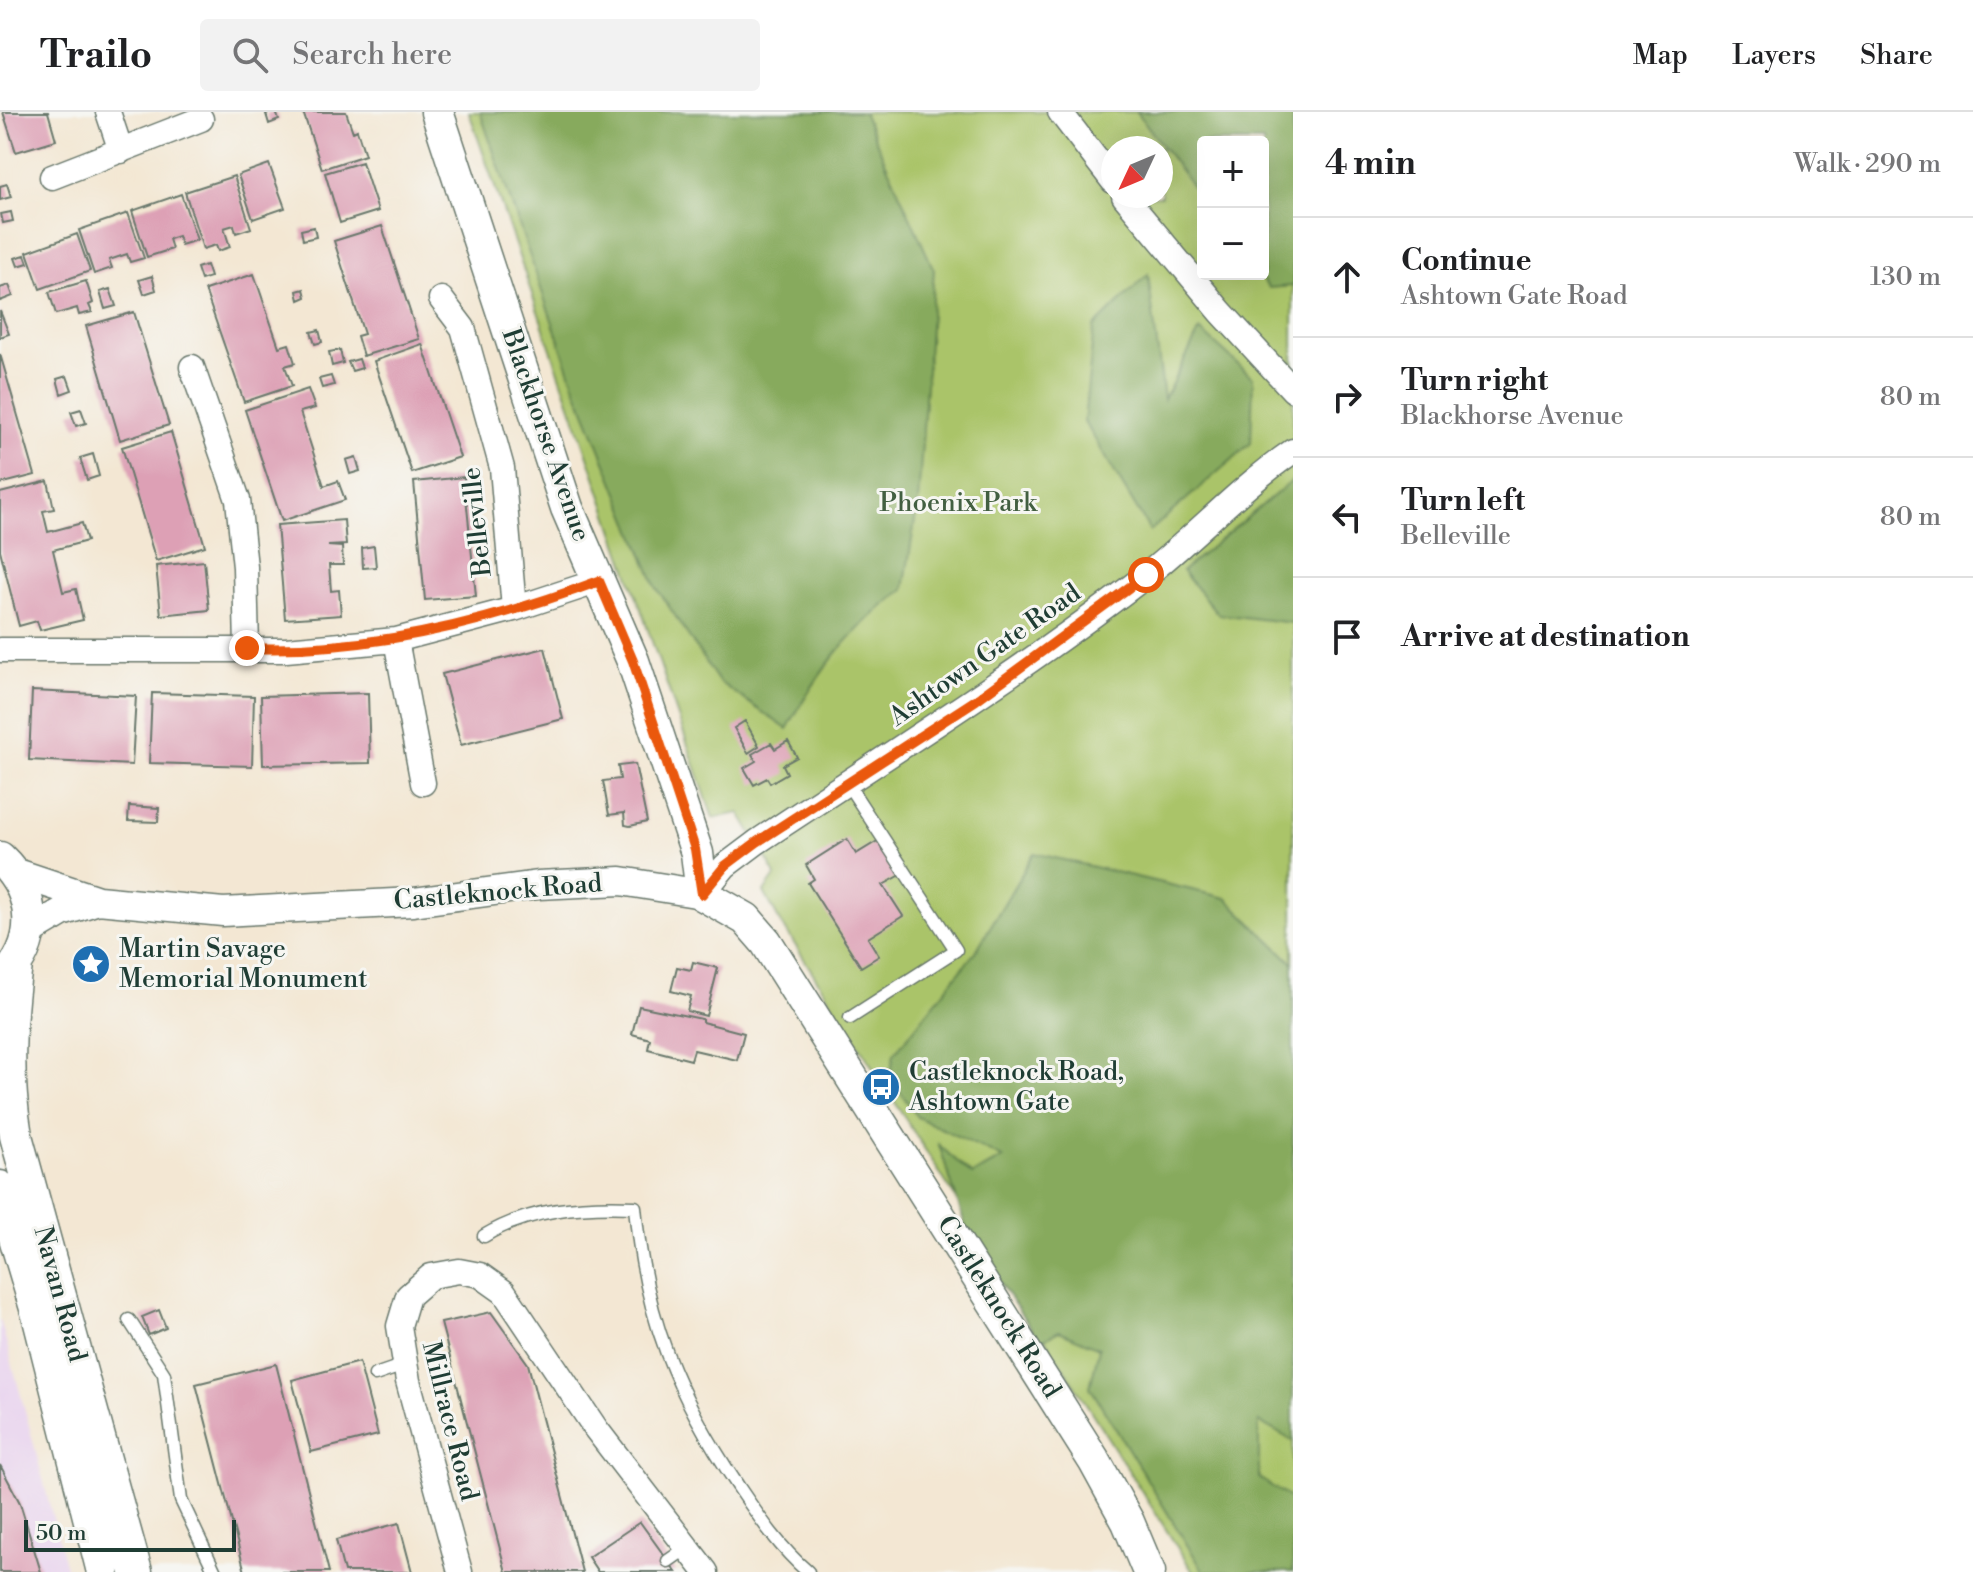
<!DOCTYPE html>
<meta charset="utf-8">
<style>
body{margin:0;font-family:"Libre Bodoni",serif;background:#f2f2f2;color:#202124}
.controls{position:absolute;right:24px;top:24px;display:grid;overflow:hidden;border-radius:8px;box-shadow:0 8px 32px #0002}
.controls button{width:72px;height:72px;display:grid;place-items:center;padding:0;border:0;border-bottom:2px solid #e0e0e0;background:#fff;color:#202124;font:40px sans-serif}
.compass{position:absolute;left:1101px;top:24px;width:72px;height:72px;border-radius:50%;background:#fff;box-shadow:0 8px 32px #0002;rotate:226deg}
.scale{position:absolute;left:24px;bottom:20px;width:212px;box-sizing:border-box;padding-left:8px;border:4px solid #1f3d34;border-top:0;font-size:22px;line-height:28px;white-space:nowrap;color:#1f3d34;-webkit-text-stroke:6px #f6f6f2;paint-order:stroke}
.stop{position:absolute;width:24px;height:24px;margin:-18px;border:6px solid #ea580c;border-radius:50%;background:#fff}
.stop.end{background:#ea580c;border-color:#fff;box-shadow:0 2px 8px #0008}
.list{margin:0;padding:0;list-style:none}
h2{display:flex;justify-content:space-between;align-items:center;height:104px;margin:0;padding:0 32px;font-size:34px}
h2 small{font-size:26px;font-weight:400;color:#757577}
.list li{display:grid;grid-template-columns:52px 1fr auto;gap:24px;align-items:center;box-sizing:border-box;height:120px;padding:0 32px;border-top:2px solid #e0e0e0}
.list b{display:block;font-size:30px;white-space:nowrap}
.list p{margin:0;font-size:26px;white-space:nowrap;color:#757577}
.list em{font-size:26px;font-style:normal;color:#757577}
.icon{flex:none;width:44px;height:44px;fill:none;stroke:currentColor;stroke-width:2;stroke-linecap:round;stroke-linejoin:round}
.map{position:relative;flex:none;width:1293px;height:1460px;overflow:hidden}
header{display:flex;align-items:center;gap:48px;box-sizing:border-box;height:112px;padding:0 40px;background:#fff;border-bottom:2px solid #e0e0e0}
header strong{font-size:38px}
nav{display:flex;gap:44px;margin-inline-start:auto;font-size:28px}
.search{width:560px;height:72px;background:#f2f2f2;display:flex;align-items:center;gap:20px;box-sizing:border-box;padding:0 28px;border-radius:8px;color:#757577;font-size:30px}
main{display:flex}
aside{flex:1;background:#fff}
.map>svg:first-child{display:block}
</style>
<header>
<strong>Trailo</strong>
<div class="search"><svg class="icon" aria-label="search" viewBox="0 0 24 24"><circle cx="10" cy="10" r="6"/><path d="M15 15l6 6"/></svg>Search here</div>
<nav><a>Map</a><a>Layers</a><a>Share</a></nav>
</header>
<main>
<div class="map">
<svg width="1293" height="1460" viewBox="0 0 1293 1460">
<rect width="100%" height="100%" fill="#f6f6f2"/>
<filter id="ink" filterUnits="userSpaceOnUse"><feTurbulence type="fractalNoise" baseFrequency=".0125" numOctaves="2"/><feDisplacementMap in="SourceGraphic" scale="16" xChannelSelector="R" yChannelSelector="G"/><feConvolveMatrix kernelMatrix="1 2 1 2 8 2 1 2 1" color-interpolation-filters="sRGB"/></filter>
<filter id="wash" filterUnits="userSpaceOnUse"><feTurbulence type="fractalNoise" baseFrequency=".006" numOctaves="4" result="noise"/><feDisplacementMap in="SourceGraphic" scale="32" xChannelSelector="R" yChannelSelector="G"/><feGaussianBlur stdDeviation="1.8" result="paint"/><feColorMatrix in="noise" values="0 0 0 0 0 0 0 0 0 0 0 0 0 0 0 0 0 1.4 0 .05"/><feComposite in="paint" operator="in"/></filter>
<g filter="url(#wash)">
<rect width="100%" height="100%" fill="#f3e7d3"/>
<!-- built -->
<path fill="#e8d2ee" d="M0 1207 26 1302 67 1460H0Z"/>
<!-- green -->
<path fill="#aac469" stroke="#64804e" stroke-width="2" fill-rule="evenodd" d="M469 0H1293V1460H1193L778 806 764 780 776 763 740 701 713 706ZM1203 30H1263V162H1203ZM1113 36H1161V84H1113Z"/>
<!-- forest -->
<path fill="#87aa5d" stroke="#537448" stroke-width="2" d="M480 0H863L934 158 918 390 904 477C847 522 822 554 787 617L719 570 656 475 575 275Z
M1137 0H1293V174L1269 176 1258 162H1263V30H1203V89Z
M1148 162 1164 287 1200 218 1253 266 1251 331 1150 419 1084 309 1094 215Z
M1293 368V511L1218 502 1182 459Z
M1034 741 1226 786 1293 851V1329L1259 1310V1366L1293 1388V1460H1204L1090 1275 1099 1236 1059 1219 1040 1229 970 1128 939 1033 972 1063 1003 1046 917 1005 890 964 894 942 976 839Z"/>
<g id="blocks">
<!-- building -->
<path fill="#dda0b5" d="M3 0H48L56 28 16 40Z
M271 0H276L279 8 269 12 266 2Z
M303 0H346L353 20 357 18 365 43 322 57Z
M362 50 378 99 340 111 325 61Z
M269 52 285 96 253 107 238 63Z
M234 64 251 116 236 121 234 113 224 116 230 135 218 139 216 133 203 137 185 80Z
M7 72 11 85 0 88V74Z
M181 82 197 128 181 133 178 124 169 127 172 137 147 145 132 99Z
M11 100 13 109 3 111 1 102Z
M128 101 144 146 130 150 127 142 109 148 112 156 94 162 79 118Z
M382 114 419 227 363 244 357 224 364 222 334 129Z
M314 115 316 125 303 128 301 118Z
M77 122 90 159 40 177 27 140Z
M25 143 28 151 18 154 15 146Z
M206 153 210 165 201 168 197 156Z
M254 162 279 235 289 232 295 251 285 254 292 274 244 290 205 178Z
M152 164 156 178 144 182 139 168Z
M86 169 93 191 89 193 92 200 79 203 77 196 56 202 49 180Z
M9 173 13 184 0 189V176Z
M110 177 116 194 105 197 100 180Z
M304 177 306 185 299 188 297 179Z
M0 199 9 222 0 225Z
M134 200 169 313 120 328 86 214Z
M319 218 322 230 315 232 311 220Z
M422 232 460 345 412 361 374 249Z
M340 238 343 251 332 254 329 240Z
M0 242 35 363 0 372Z
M359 247 362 256 352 259 348 250Z
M67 264 72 278 61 282 57 267Z
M331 264 334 273 322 276 319 267Z
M308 277 315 296 300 300 324 374 338 369 345 388 282 409 245 298Z
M81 297 86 311 76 314 71 300Z
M171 320 205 434 156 449 122 335Z
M93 342 99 364 87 368 80 346Z
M356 345 360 359 350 362 346 348Z
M464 365 476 484 425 488 414 370Z
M48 369 54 397 43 399 48 420 82 411 87 429 53 438 63 480 76 477 83 508 40 518 37 509 19 514 0 438V381Z
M344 408 346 433 328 434 342 435 343 453H329L331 479 339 478 341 503 285 507 277 413Z
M374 434 376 455 363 456 362 436Z
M204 449 209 498 161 503 156 454Z
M545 536 563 607 461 633 442 562Z
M32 579 136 584 132 653 29 648Z
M152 581 254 584 252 654 149 651Z
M368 581 370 651 263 653 261 584Z
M745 609 759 634 748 641 734 616Z
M788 629 797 645 783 653 787 661 770 671 767 666 754 673 744 656 756 649 752 642 771 631 775 637Z
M635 652 647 710 630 714 625 713 624 701 609 703 603 669 620 667 618 654Z
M129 694 159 696 158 710 128 709Z
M847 727 856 742 879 728 901 763 883 773 903 804 868 826 879 844 861 855 808 771 814 767 806 753Z
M693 850 718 856 706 904 687 899 691 884 671 879 677 855 691 858Z
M639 894 702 907V910L744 921 737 948 694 938 691 948 648 937 650 927 632 922Z
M159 1198 166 1216 149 1223 142 1205Z
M491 1200 528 1252 582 1460H506L441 1211Z
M359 1250 378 1323 311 1340 292 1268Z
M276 1252 329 1460H245L196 1272Z
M0 1353 20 1391 41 1460H0Z
M640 1410 676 1460H598L588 1445Z
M399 1411 412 1460H344L336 1428Z"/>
</g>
</g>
<g filter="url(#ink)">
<use href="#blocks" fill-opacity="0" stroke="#69786c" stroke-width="2"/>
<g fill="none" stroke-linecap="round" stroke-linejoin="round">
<!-- service casing -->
<g stroke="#69786c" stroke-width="15">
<path id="service" d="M847 671 956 838 850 906
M484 1124C530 1096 583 1093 635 1095 645 1206 676 1282 738 1374 759 1405 779 1435 808 1460
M129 1208 164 1262 181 1388 215 1460
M375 1263 404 1253
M668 1449 688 1435"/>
</g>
<!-- minor casing -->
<g stroke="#69786c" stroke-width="27">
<path id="minor" d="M108 0 121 39
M1060 0 1113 69
M52 65 201 7
M1124 84 1221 200 1293 278
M441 187 463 216 502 356 514 497
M192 255 238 388 245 455 247 536
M396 528 423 671
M0 538H286L396 528 514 497 599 469
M702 782 725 754 757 730C888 643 1020 561 1144 465 1195 425 1239 376 1293 339
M460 1460 408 1269 399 1214 408 1184 431 1164 459 1159 480 1163 504 1180 596 1317 706 1460"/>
</g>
<!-- tertiary casing -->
<g stroke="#69786c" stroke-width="31">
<path id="tertiary" d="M14 760 98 788 223 800 413 790 538 773 621 769 702 782
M30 819 62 800 98 788"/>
</g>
<!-- secondary casing -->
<g stroke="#69786c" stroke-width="35">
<path id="secondary" d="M437 0 567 396 633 549 697 741 702 782 746 807 766 830 1095 1350 1128 1410 1149 1460
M0 746C37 781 40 831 3 867
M16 853C8 912 6 965 16 1024L136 1460
M0 1075 38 1203 103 1460"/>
</g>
<!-- service -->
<use href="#service" stroke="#fff" stroke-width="12"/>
<!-- minor -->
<use href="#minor" stroke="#fff" stroke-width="24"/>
<!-- tertiary -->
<use href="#tertiary" stroke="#fff" stroke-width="28"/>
<!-- secondary -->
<use href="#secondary" stroke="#fff" stroke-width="32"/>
</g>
</g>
<g fill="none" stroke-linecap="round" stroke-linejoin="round" filter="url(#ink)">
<!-- route -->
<path stroke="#ea580c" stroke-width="10" d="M247 536C367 541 487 511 599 469L633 549 695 737 702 782 725 754 757 730 976 588 1146 463"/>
</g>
<!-- icons -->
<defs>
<g id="sight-disc" transform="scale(2)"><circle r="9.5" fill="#1f6fb2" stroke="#f6f6f2"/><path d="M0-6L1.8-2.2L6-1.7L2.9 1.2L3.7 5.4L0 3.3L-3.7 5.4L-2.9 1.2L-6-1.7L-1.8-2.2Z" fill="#fff"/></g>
<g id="bus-disc" transform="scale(2)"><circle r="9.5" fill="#1f6fb2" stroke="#f6f6f2"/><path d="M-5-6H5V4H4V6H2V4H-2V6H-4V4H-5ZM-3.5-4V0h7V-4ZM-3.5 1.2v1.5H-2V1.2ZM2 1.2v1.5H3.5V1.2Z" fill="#fff"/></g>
</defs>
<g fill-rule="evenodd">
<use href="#sight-disc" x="91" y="852"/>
<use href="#bus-disc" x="881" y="975"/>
</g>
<g text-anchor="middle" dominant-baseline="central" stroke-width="6" stroke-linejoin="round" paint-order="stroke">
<!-- street labels -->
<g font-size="26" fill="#1f3d34" stroke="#f6f6f2">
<text transform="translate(546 323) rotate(71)">Blackhorse Avenue</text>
<text transform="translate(477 410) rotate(-96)">Belleville</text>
<text transform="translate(985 543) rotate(-35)">Ashtown Gate Road</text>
<text transform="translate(498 780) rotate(-5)">Castleknock Road</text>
<text transform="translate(60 1182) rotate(75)">Navan Road</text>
<text transform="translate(999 1195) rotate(58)">Castleknock Road</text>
<text transform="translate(450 1309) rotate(76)">Millrace Road</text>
</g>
<!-- park labels -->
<g font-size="26" fill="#425f41" stroke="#f6f6f2">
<text x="958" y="391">Phoenix Park</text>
</g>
<!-- poi labels -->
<g font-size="26" fill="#1f3d34" stroke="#f6f6f2" text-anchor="start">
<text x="119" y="837">Martin Savage<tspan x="119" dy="30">Memorial Monument</tspan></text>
<text x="909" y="960">Castleknock Road,<tspan x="909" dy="30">Ashtown Gate</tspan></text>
</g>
</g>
</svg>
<div class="controls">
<button>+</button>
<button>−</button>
</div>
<svg class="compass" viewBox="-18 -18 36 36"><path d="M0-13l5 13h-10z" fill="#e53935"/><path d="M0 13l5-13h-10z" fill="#757577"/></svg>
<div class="scale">50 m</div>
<div class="stop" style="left:1146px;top:463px"></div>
<div class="stop end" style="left:247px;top:536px"></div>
</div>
<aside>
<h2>4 min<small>Walk · 290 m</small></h2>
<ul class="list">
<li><svg class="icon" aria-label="ahead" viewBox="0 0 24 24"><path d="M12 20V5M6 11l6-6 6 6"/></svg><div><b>Continue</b><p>Ashtown Gate Road</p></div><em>130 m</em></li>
<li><svg class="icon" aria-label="right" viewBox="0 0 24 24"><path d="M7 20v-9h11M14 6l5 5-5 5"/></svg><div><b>Turn right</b><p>Blackhorse Avenue</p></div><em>80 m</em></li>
<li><svg class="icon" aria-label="left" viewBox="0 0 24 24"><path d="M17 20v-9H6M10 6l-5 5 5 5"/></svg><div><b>Turn left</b><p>Belleville</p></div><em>80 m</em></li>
<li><svg class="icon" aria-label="arrive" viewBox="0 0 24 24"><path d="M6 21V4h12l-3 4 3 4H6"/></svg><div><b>Arrive at destination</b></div></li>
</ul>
</aside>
</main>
